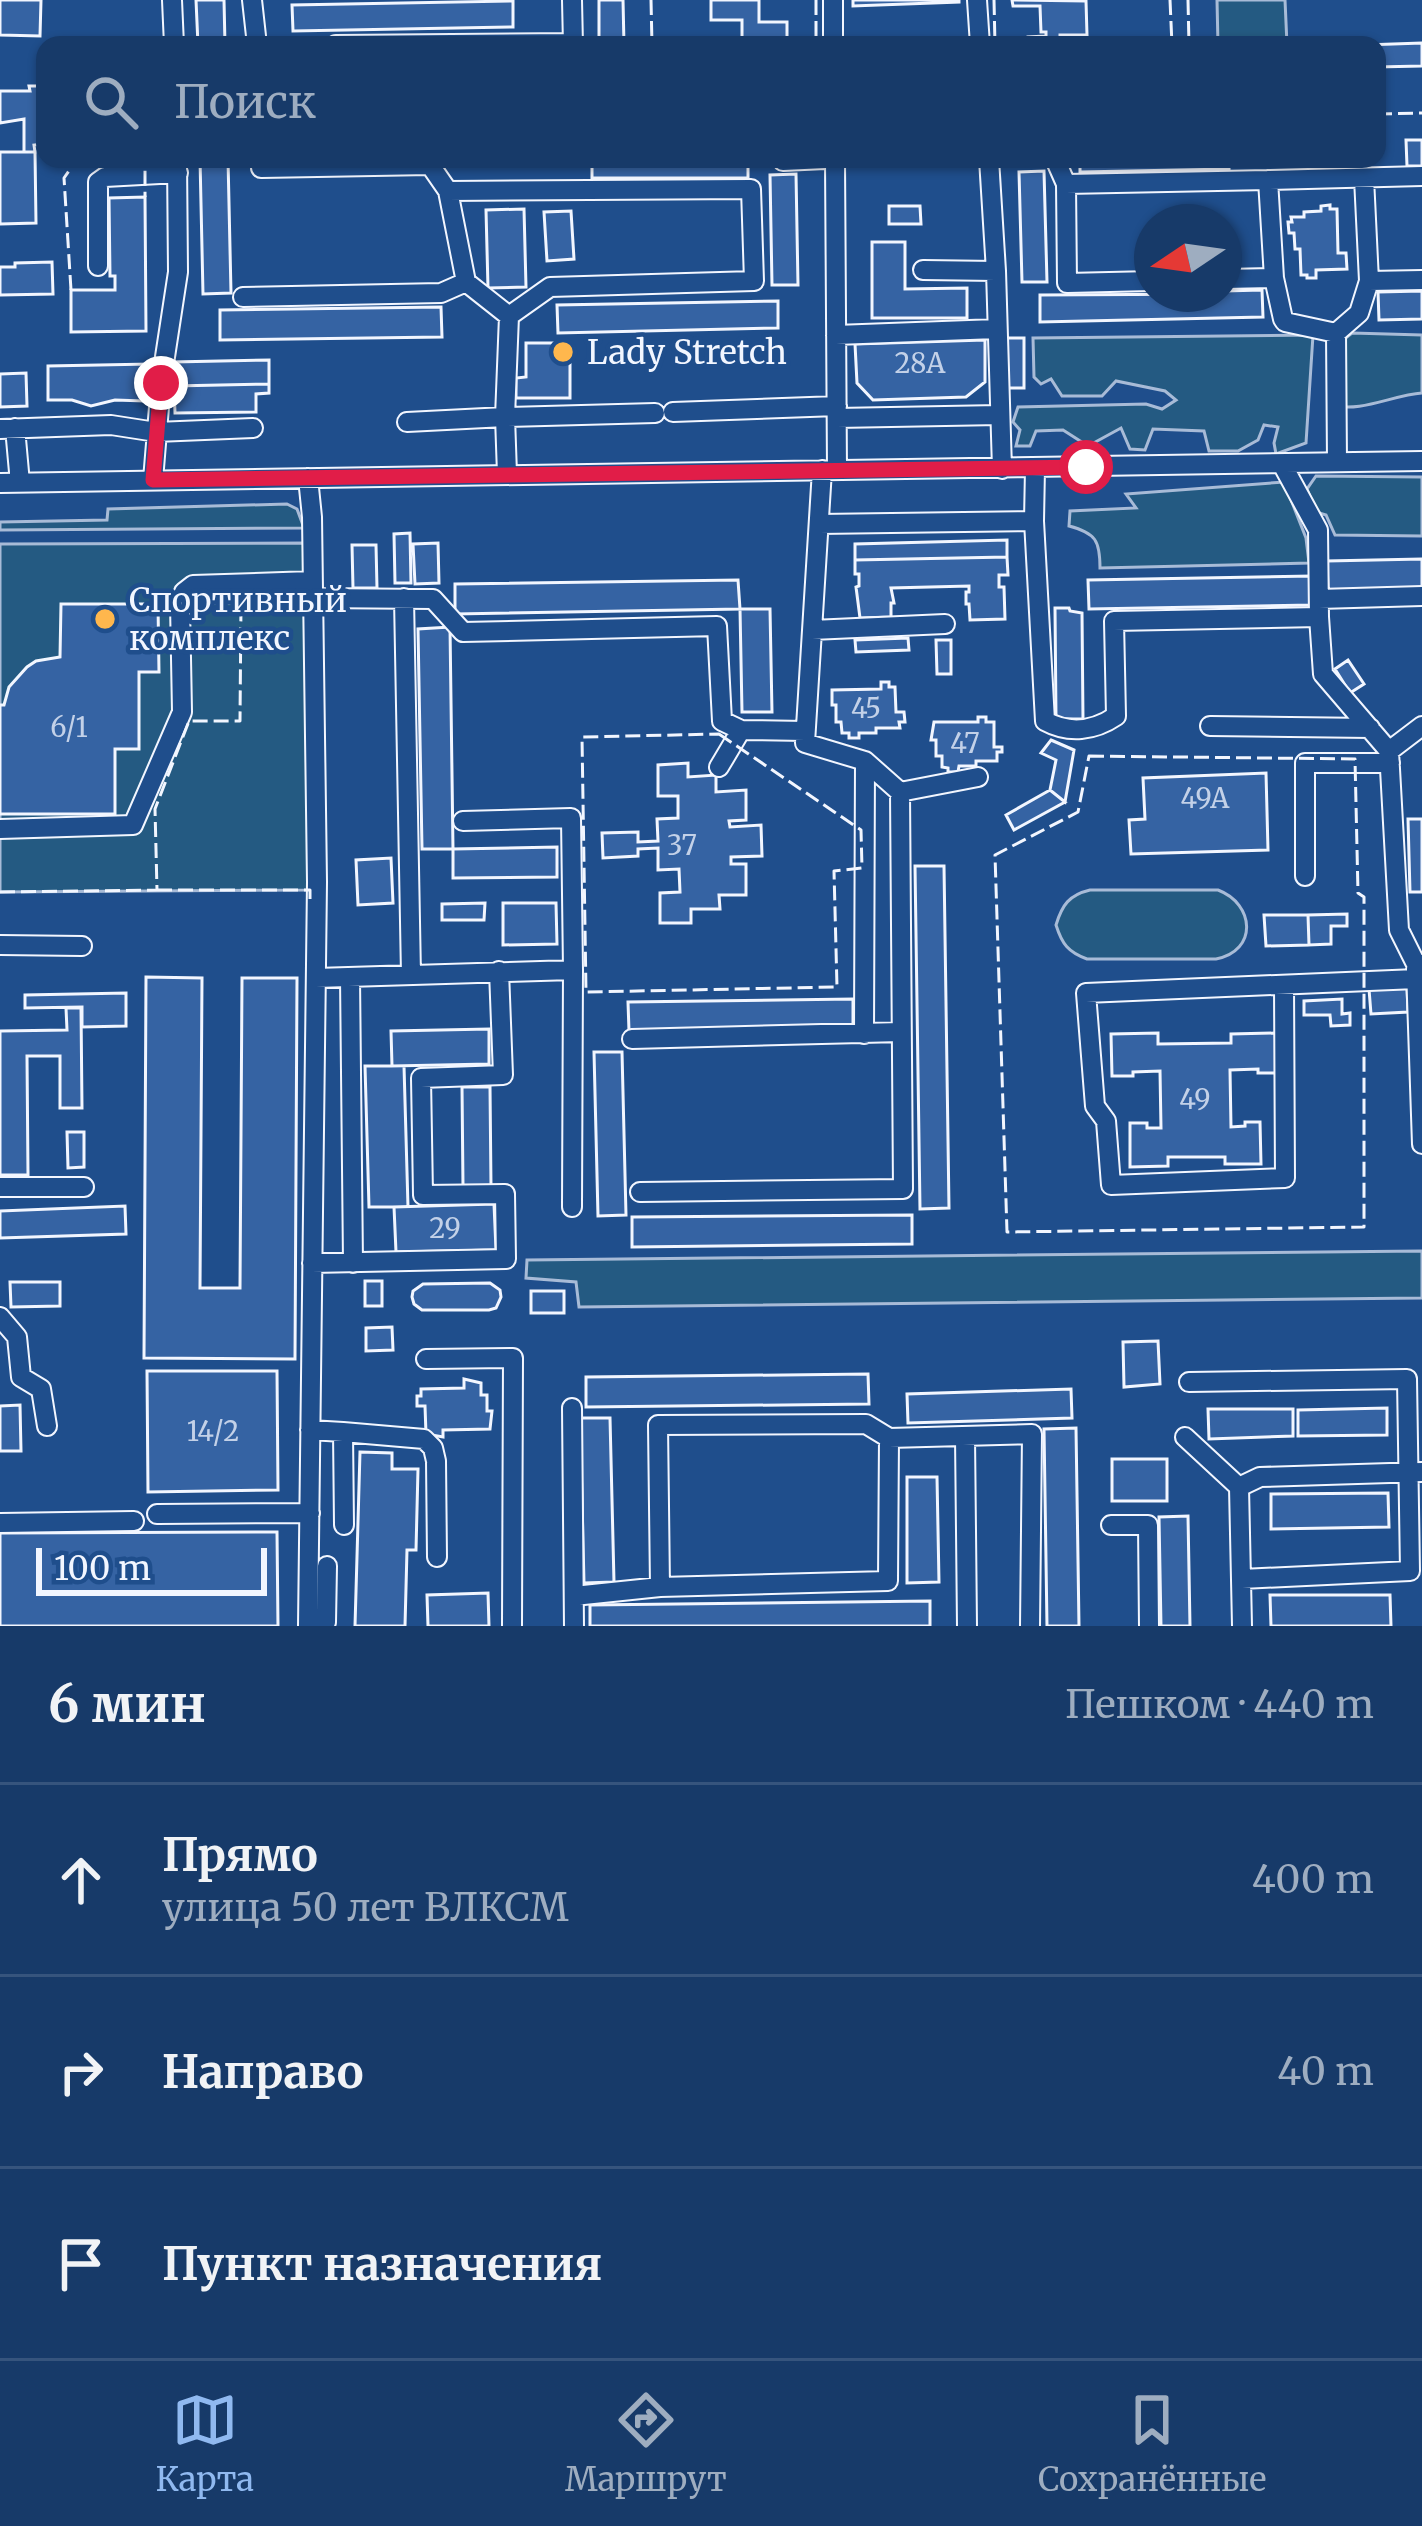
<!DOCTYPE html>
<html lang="ru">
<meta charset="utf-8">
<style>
body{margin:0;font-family:Merriweather,serif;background:#244571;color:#f1f3f6}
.compass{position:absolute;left:1134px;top:204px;width:108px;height:108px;border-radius:50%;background:#173a69;box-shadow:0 3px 9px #0004;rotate:257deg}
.scale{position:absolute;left:36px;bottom:30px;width:231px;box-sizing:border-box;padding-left:12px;border:6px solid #f2f6ff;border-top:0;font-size:33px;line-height:42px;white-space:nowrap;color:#f2f6ff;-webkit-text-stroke:9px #1f4e8c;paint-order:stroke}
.stop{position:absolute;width:36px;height:36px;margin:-27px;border:9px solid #e11d48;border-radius:50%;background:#fff}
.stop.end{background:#e11d48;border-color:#fff;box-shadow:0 3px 12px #0008}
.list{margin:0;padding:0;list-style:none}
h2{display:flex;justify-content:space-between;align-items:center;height:156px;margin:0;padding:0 48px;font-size:51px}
h2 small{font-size:39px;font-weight:400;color:#9eadc0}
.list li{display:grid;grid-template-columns:78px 1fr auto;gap:36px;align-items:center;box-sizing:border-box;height:192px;padding:0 48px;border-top:3px solid #36547d}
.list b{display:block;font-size:45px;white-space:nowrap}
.list p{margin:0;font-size:39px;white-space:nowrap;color:#9eadc0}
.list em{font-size:39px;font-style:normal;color:#9eadc0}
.icon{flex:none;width:66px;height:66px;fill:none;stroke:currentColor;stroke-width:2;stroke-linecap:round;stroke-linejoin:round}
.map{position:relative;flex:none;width:1422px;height:1626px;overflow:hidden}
.search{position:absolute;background:#173a69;box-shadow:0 3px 9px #0004;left:36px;right:36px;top:36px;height:132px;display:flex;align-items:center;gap:30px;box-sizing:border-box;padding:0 42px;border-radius:24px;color:#9eadc0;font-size:45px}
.sheet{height:732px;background:#173a69}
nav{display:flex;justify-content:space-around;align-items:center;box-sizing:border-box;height:168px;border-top:3px solid #36547d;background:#173a69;font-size:33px;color:#9eadc0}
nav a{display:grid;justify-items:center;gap:6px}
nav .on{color:#90b9f0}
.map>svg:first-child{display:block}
</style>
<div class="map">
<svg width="1422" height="1626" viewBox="0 0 1422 1626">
<rect width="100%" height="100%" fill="#1f4e8c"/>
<!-- green -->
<path fill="#245a82" stroke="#a8bbd7" stroke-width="3" d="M1217 0H1285L1287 45H1218Z
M1352 333 1422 335V393C1393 395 1360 413 1332 405L1338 344Z
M1313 335 1306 443 1276 454 1274 443 1278 427 1264 425 1258 440 1238 451H1209L1204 431 1153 429 1145 450 1130 449 1121 428 1088 446 1063 430 1036 431 1030 446H1016L1020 430 1013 422 1018 407 1146 404 1162 409 1176 400 1165 391 1116 381 1102 396H1062L1051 379 1041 384 1034 377 1033 338Z
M1316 476 1422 477V536L1335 535 1326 515 1316 512 1307 489Z
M1284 482 1306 538 1309 563 1100 568C1100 541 1096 533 1069 526L1070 511 1136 508 1126 494Z
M287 504 297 509 304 528 0 530V522L107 520 108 509Z
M308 543 310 890 0 892V544Z
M1090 890H1218C1255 904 1258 951 1216 959H1087C1068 952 1062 944 1056 925 1062 905 1069 895 1090 890Z
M1422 1251V1298L579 1307 576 1282 526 1278 527 1260Z"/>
<!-- building -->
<path fill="#3563a3" stroke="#f2f6ff" stroke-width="3" d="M0 0H41L40 36 0 35Z
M196 0H224L225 45H198Z
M599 0H623L624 45H599Z
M711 0H759V22H787V45H742V20H711Z
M853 0H959V2L853 6Z
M1012 0 1086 1 1087 35H1060V45H1028V37L1046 36V32H1041L1040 6H1013Z
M513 1V27L293 31 292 5Z
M1422 43V66L1377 67V45H1364Z
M29 86H39V118H45V144L34 145 35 152H24V119L0 123V91H30Z
M1406 140H1422V166H1407Z
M0 152H35L36 223 0 224Z
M200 159H228L231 293 203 294Z
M592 159H748V178H592Z
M1080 159H1229V169L1080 172Z
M1044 171 1047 282H1022L1019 172Z
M796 174 798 285H772L770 175Z
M145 197 146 331 71 332V290H115V276H110L109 198Z
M1330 205V209H1337L1338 253H1346L1347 269 1316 270V278H1307V275H1301L1300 249H1295L1294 233H1289L1288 222H1292L1291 217H1304V212L1321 211V206Z
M889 206H920L921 224H889Z
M524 209 526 287 488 288 486 210Z
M571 211 574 259 547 261 544 212Z
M872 242H905V289L967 288V318H872Z
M52 262 53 294 0 295V267H15V263Z
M1262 290 1263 317 1040 322V295L1224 294V291Z
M1422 291V319L1379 320 1378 292Z
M778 301V328L558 333 557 305Z
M441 307 442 337 220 340V310Z
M1005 338H1024V388H1006Z
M985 340V382L966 397 873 400 857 383 855 344Z
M526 343H570V398H516V378L526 377Z
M269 360V384L174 386 173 362Z
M150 364 144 401 115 400 91 406 72 400H48V366Z
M26 373 27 406 0 407V374Z
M269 384V393L256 394V412L175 413 174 386Z
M410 533 411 583H395L394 534Z
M1007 540V557L855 560V544Z
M438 543 439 583 415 584 413 544Z
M352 545H376L377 588H353Z
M1007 557 1008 575H999V587H1004L1005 619 970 620 969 604H966V592H969V586L891 588 894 603H891V617L860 618 856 587 859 586V574H855V560Z
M1422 559V588L1328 590 1327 561Z
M1311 576 1312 605 1089 609 1088 580Z
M738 580 740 609 455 614V584Z
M61 604H158L159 672H139V749H115V814H0V705H4L9 687 27 667 36 661 60 657Z
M1055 608H1069L1070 611 1082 613 1083 719H1056Z
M740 609H770L772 712H742Z
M450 627 453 849H422L418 629Z
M908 638 909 650 856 652 855 640Z
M936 640H951V674H937Z
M1348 660 1364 684 1350 693 1335 669Z
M881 682H889V687H895L896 712H904L905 722H899L900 728H876V733H859V738H849V733H842L841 722H836V705H832V690L881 689Z
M978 717H986V722H994V747H1002V752H997V761H976V766H959L958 772H948V768L942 767V756H936V740H931L934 722H978Z
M1051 740 1074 750 1065 802 1050 790 1056 760 1041 753Z
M688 763V777L716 775V792L746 790V820L729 821 730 827 761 825 762 856 731 857V864H746V895H719L720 909H691V923H660V893L680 892 679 869 658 870V848L638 849V856L603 858 602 833 638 832V842L658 841 657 819 678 818V796H658V765Z
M1266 773 1268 850 1131 854 1129 820 1145 819 1143 778Z
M1050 790 1065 802 1014 830 1006 815Z
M1408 819H1422V892H1410Z
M557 847V877L453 878V849Z
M391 858 393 903 358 905 356 860Z
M915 866H944L949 1208 920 1209Z
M485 903 484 920H442V904Z
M503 903H556L557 944 503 945Z
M1347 914V926H1331V944L1309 945 1308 915Z
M1264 915H1308L1309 945 1266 946Z
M146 977 202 978 200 1288H240L242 978H297L295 1359 144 1358Z
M1407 988 1408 1012 1371 1014 1369 989Z
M126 993V1026L82 1027V1007L25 1008V995Z
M853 999V1027L629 1031 628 1002Z
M1342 999V1014L1350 1013V1025L1331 1026 1330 1015H1304V1001Z
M66 1008H81L82 1108H60V1056H27L28 1175H0V1031L67 1030Z
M489 1029V1064L392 1066 391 1031Z
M1158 1033V1044L1231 1043V1034L1276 1033 1277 1073H1258V1069L1230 1070 1231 1127 1245 1126V1122H1260L1261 1164H1225V1157H1168V1166L1130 1167V1123H1147V1128H1161L1160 1071 1133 1072V1076H1112L1111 1034Z
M594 1052H622L626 1215 598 1216Z
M365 1066H404L408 1207H369Z
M462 1087H490L491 1186H463Z
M67 1132H84V1167L68 1168Z
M494 1204 496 1250 396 1252 394 1207Z
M125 1206 126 1234 0 1238V1211Z
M912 1215V1244L632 1247V1217Z
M365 1281H382V1306H365Z
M10 1282H60V1306L11 1307Z
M490 1283 500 1290 501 1297 496 1308 489 1310H422L414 1304 412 1297 413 1291 423 1284Z
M531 1291H564V1313H531Z
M392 1327 393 1350 366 1351V1328Z
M1158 1341 1160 1384 1124 1387 1123 1342Z
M147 1371H277L278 1490 148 1492Z
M868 1374 869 1404 586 1407V1377Z
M464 1379 481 1383V1395H487V1411H492L490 1429 443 1430V1437L426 1434 425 1406H417V1396H421V1389L464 1388Z
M1071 1389 1072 1418 908 1423 907 1394Z
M20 1405 21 1451H0V1406Z
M1387 1408V1435L1298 1436V1410Z
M1208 1409H1293V1436L1209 1439Z
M580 1418H610L614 1582 584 1583Z
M1076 1428 1079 1626H1047L1044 1429Z
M360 1452 392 1453V1469H418L416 1550H407L405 1626H355Z
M1112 1459H1167V1501H1112Z
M907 1477H937L939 1582 907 1583Z
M1388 1493 1389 1527 1271 1529V1494Z
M1188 1516 1190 1626H1161L1159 1517Z
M277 1532 278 1626H0V1533Z
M488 1593 489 1626H428L427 1595Z
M1270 1595H1390L1391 1626H1271Z
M930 1601V1626H590V1605Z"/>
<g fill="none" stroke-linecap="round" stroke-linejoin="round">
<!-- minor casing -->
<g stroke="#f2f6ff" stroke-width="22">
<path id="minor" d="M172 0 174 45
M252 0 257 45
M572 0 573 45
M833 0V45
M977 0 980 45
M336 45 573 43
M261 159V168L430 165 448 191 751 189 754 281 550 287 509 316
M835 159 837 470
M989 159 996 271 1002 469
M1055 159 1066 184 1067 283 1152 281
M783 161 825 159
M1364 178 1369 281
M1268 180 1422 176
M1066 184 1268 180 1274 278 1283 319 1285 322 1336 333 1337 462
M98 266V182L105 177 178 173
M923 270 996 271
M1224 279 1274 278
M466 282 509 316 505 417 507 474
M243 297 441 293 466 282 448 191
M1336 333 1359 313 1369 281 1422 280
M836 335 996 329
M673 412 837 406
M837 418 999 415
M407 422 505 417 655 413
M15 428 20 483
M0 429 111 425 156 432 253 428
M1282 464 1318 530 1319 617 1323 674 1389 751 1422 726
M1035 468 1034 521 1045 721C1069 734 1094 731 1116 716L1114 621 1319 617
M308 478 312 517 317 882 308 1626
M153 480 161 383 178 272 177 159
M0 483 1422 461
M819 524 1034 521
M313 598 433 599 463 632 717 626 722 721 741 730 805 731
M404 598 411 975
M1319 599 1422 596
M812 630 945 624
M1210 726 1370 728
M1389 751 1399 930 1416 964H1422
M719 767 741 730
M900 792 978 777
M0 829 133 825 182 712 180 604 184 592 193 585 312 581
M1305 876V763H1390
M0 945 82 946
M1416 969 1422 1144
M350 977 353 1263
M316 978 573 970 571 818 463 821
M1284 985 1285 1178 1111 1185 1106 1121 1095 1106 1086 993 1416 979
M864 1034 865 761
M632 1039 901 1032
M0 1187H84
M640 1192 903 1189 900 792 865 761 805 743 822 470
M572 1207 573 970
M312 1263 506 1259 505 1194 423 1195 421 1078 503 1075 499 971
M0 1317 17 1337 21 1377 41 1389 47 1426
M426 1359 513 1358 512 1626
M1189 1382 1407 1379 1410 1571 1242 1579
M572 1408 574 1626
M310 1430 343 1432 344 1525
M343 1432 424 1439 433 1448 436 1461 437 1557
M965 1436 967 1626
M1185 1437 1239 1487
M889 1438 888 1581 660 1587 658 1425 866 1424 889 1438 1032 1434 1030 1626
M157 1514 310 1513
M0 1523 134 1521
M1111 1525H1148L1149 1626
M574 1596 660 1587
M322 1626 326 1622 327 1566
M1242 1626 1239 1487 1260 1477 1422 1472"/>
</g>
<!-- minor -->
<use href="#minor" stroke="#1f4e8c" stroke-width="18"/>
<!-- fence -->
<path stroke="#f2f6ff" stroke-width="3" stroke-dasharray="15 6" stroke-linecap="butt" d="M651 0 652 45
M816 0V45
M994 0 995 45
M1170 0 1172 45
M1188 0 1189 45
M1377 114 1422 113
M71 290 64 178 73 165 145 161V197
M719 734 861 830 862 868 834 871 837 987 586 992 582 737Z
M1089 756 1355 759 1358 893 1364 897V1227L1007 1232 995 855 1078 812Z
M157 890H310V899
M0 892 157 890 155 809 189 721H240L241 603 158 604"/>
</g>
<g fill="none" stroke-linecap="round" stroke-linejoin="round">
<!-- route -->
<path stroke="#e11d48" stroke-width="15" d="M161 383 153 480 1086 467"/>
</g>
<!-- markers -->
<g fill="#ffb74d" stroke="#1f4e8c" stroke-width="4.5">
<circle cx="563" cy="352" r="12"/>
<circle cx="105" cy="619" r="12"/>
</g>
<g text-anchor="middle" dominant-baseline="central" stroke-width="9" stroke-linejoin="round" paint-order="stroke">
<!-- number labels -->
<g font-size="27" fill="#c3d1e8">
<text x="920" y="363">28А</text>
<text x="866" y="708">45</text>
<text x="69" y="727">6/1</text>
<text x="965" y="743">47</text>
<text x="1205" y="798">49А</text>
<text x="682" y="845">37</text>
<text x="1195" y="1099">49</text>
<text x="445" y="1228">29</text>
<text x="213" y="1431">14/2</text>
</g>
<!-- poi labels -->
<g font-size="33" fill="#f2f6ff" stroke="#1f4e8c" text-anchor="start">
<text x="587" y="352">Lady Stretch</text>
<text x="129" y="600">Спортивный<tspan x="129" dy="38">комплекс</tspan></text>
</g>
</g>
</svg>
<svg class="compass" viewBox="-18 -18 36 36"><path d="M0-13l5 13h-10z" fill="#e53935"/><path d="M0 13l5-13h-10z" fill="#9eadc0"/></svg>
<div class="scale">100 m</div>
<div class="stop" style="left:1086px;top:467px"></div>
<div class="stop end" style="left:161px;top:383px"></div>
<div class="search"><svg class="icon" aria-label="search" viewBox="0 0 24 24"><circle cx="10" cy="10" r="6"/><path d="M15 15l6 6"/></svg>Поиск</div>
</div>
<section class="sheet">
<h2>6 мин<small>Пешком · 440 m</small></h2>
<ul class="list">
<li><svg class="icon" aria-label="ahead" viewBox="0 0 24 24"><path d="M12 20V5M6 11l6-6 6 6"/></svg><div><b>Прямо</b><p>улица 50 лет ВЛКСМ</p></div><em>400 m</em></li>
<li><svg class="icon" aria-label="right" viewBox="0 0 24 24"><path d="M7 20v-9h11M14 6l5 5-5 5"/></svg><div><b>Направо</b></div><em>40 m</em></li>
<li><svg class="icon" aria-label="arrive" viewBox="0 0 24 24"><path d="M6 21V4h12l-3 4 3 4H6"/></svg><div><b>Пункт назначения</b></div></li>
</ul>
</section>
<nav>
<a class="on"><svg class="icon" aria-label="map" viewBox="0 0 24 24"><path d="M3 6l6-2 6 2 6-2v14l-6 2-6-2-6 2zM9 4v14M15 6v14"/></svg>Карта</a>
<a><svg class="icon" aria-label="directions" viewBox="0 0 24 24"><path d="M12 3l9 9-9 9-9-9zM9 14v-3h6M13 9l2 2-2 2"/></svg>Маршрут</a>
<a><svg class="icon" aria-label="saved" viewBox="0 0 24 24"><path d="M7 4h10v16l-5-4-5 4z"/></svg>Сохранённые</a>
</nav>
